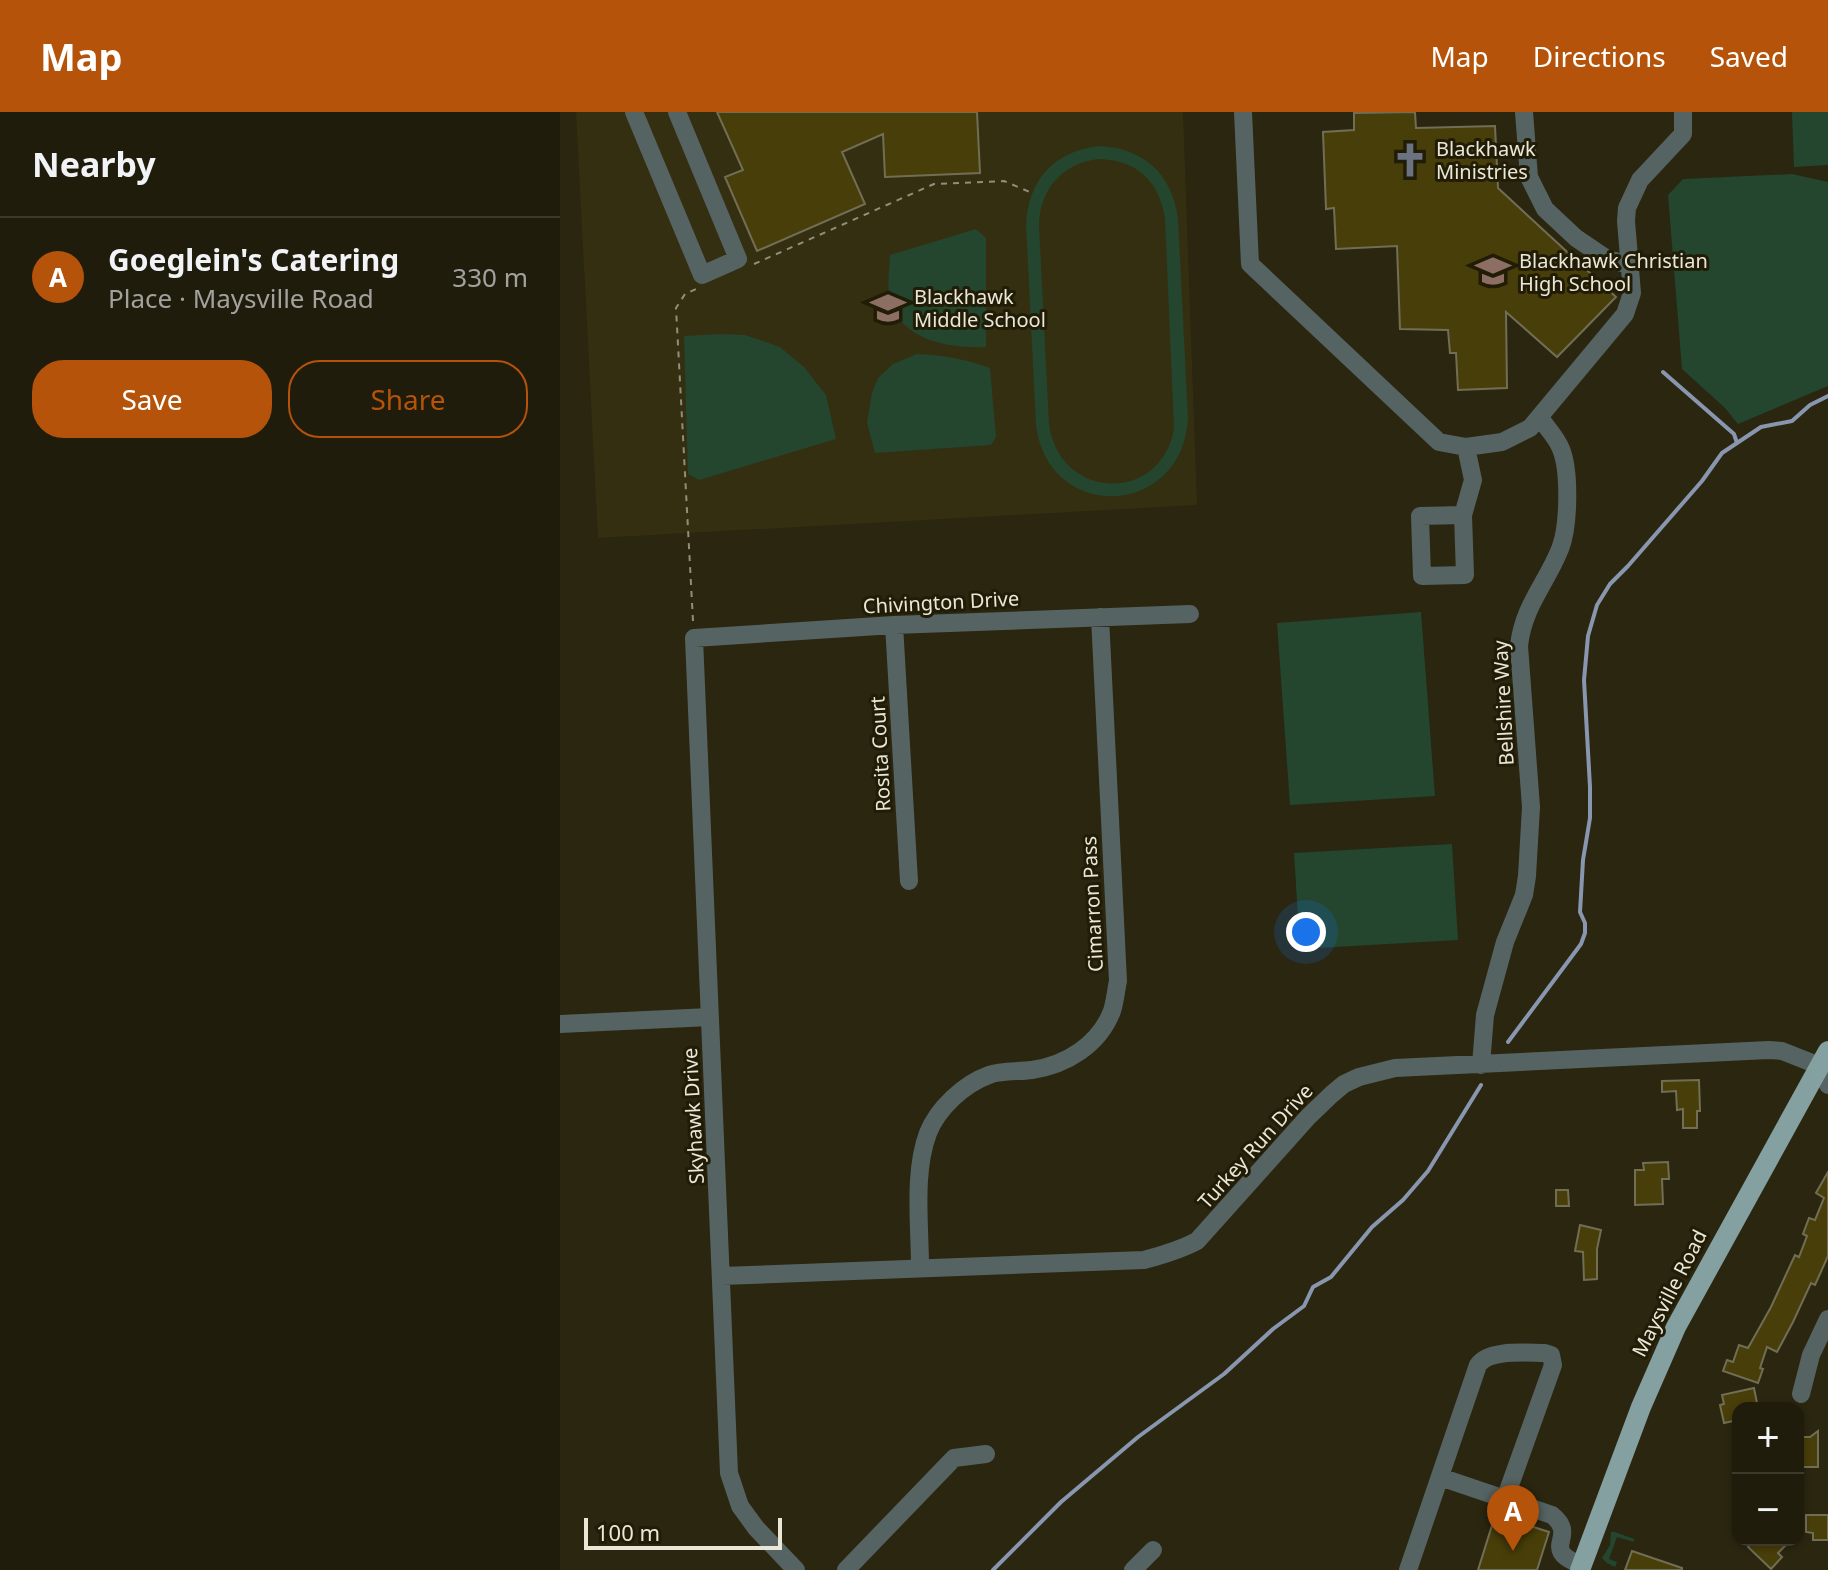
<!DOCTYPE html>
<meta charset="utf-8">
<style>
body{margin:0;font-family:"Noto Sans",sans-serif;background:#282515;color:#f1f3f6}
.controls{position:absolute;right:24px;bottom:24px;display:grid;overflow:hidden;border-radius:16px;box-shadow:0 2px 6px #0004}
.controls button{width:72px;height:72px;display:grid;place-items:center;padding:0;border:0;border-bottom:2px solid #3d3a2d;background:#201c0c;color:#f1f3f6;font:40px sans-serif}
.scale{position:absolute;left:24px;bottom:20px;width:198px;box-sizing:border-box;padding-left:8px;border:4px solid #eae7d9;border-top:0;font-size:22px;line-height:28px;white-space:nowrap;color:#eae7d9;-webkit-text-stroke:6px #211c06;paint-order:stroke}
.you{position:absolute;left:746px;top:820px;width:28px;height:28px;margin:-20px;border:6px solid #fff;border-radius:50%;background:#1a73e8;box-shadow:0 0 0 12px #1a73e833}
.badge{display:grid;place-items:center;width:52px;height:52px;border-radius:50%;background:#b45309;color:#fff;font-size:26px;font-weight:700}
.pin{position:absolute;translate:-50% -66px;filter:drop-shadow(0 2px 4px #0008)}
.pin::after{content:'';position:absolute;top:42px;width:28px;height:24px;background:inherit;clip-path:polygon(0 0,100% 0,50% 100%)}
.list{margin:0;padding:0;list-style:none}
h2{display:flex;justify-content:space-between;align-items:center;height:104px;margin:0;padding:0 32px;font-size:34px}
h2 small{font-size:26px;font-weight:400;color:#a2a19d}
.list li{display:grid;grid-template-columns:52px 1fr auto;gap:24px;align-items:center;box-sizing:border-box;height:120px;padding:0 32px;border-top:2px solid #3d3a2d}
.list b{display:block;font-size:30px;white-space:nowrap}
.list p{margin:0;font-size:26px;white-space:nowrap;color:#a2a19d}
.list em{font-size:26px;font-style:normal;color:#a2a19d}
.actions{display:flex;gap:16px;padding:24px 32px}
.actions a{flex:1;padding:18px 0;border:2px solid #b45309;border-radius:32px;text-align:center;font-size:28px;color:#b45309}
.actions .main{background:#b45309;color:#fff}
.map{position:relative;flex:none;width:1268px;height:1458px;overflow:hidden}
header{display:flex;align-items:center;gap:48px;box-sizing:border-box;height:112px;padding:0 40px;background:#b45309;color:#fff}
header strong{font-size:38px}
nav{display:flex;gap:44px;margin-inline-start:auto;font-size:28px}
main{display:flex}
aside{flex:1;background:#201c0c}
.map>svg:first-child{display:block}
</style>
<header>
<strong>Map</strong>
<nav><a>Map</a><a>Directions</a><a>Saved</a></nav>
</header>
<main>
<aside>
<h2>Nearby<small></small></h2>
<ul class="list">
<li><span class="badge">A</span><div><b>Goeglein's Catering</b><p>Place · Maysville Road</p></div><em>330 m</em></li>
</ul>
<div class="actions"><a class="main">Save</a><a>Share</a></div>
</aside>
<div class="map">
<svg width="1268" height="1458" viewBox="0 0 1268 1458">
<rect width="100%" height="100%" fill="#2a2610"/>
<!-- built -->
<path fill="#342f10" d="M16 0H623L637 393 38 426Z"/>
<!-- garden -->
<path fill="#24452e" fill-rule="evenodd" d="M1232 0H1268V53L1234 55Z
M539 34C584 36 612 62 618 106L628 306C623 406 488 412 476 313L466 113C468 68 494 39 539 34ZM538 47C576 48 599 68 605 106L614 317C600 393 499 388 489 312L479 113C480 77 502 52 538 47Z
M1232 62 1268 70V274L1178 312 1165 296 1122 257 1108 83 1123 67Z
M416 117 426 126V235C387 237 335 227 329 181 327 169 330 155 330 143Z
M160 222 185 223 220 235 244 255 266 283 276 327 139 368 128 362 124 224Z
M357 242C383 243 406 247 430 256L436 325 431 333 315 341 307 311 312 281 318 266 333 252Z
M861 500 875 684 730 693 717 511Z
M892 732 898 828 740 837 734 741Z
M1051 1420H1055L1074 1427V1430L1057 1425 1049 1447 1057 1450 1055 1455 1047 1451 1042 1446 1050 1433Z"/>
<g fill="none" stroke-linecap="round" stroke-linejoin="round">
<!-- stream -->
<path stroke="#8996b0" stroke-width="4" d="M1103 260 1174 322 1177 331
M948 930 1021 832 1025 821V811L1020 800 1023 748 1030 706V675L1024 568 1028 524 1037 493 1050 472 1068 454 1142 369 1162 341 1201 315 1232 309 1250 293 1268 284
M433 1458 501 1390 578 1325 664 1262 713 1217 744 1194 753 1175 771 1165 812 1115 843 1088 868 1059 921 973"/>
</g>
<!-- building -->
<path fill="#483e09" stroke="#726e55" stroke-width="2" d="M157 0H417L420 61 325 65 323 22 282 40 305 92 197 139 165 65 183 58Z
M855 0 856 16 935 14 938 76 1056 185 997 245 946 200 947 276 898 278 896 241H890L888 218 840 217 837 134 776 137 774 96 766 97 763 20 794 18V1Z
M1139 968 1140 999H1137V1016H1123V997L1117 998 1116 979 1102 980V969Z
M1108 1050 1109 1067H1102L1103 1092 1075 1093V1058H1084L1083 1051Z
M1268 1060V1144L1255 1173 1251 1171 1233 1210 1217 1240 1207 1235 1200 1256 1203 1257 1198 1271 1163 1259 1167 1248 1173 1250 1179 1233 1188 1236 1211 1195 1235 1143 1239 1145 1247 1124 1243 1122 1249 1106 1255 1108 1264 1086 1256 1081Z
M996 1078H1008L1009 1094H996Z
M1020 1113 1041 1118 1037 1137V1167L1024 1168 1023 1140 1015 1139Z
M1194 1276 1198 1296H1178V1308L1164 1311 1160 1293 1164 1292 1162 1283Z
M1258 1319V1355H1238V1325H1250Z
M1246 1403H1268V1428H1253V1421L1246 1420Z
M934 1407 958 1415 961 1411 989 1420 977 1458H918Z
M1194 1428H1231L1218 1441 1222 1445 1211 1457 1188 1435Z
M1072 1439 1122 1456V1458H1065Z"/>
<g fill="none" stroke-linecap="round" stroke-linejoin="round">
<!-- path -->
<path stroke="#928e7c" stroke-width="2" stroke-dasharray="6 6" stroke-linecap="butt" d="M194 152 374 72 444 69 472 81
M133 509 116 196 125 182 136 177"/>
<!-- minor -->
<path stroke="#566363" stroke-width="18" d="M74 0 142 163 178 147 117 0
M683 0 690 152 879 330 906 335 942 330 970 316 1065 202 1072 181 1066 109 1067 96 1080 68 1123 22V0
M964 0 969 65 985 97 1016 126 1047 147 1070 153
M903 403 860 404 862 464 905 463 903 403 913 368 906 335
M334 513 349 769
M0 912 150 905
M921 953 925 903 945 830 964 783 967 764 971 695 959 534C963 495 986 472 1000 437 1009 415 1010 359 1001 337 997 326 987 316 980 306
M1260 954 1268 973
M360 1155C360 1113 353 1061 368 1021 378 996 404 972 429 963 442 958 458 960 472 958 506 953 539 933 552 899 555 890 556 878 558 869L540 505
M162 1164 584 1148C603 1143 620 1138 637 1129L748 1005 772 982 784 972 799 965 835 956 1209 938 1222 939 1260 954 1268 953
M1241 1282 1251 1243 1268 1207
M880 1365 945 1387
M236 1458 196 1416 180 1394 169 1361 134 526 334 513 630 502
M286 1458 394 1346 426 1342
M573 1458 593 1438
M848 1458 918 1253C929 1237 966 1241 985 1241L991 1243 993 1253 945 1387 992 1403C1020 1425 977 1437 1022 1453"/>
<!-- major -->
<path stroke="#84a0a1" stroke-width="20" d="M1020 1458 1081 1295 1116 1215 1268 939"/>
</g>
<!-- icons -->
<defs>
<g id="church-bare" transform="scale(2.76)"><path d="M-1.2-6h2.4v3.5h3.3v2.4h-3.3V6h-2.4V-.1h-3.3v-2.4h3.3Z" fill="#6b7280" stroke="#211c06" stroke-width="2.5" paint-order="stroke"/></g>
<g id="school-bare" transform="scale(2.76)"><path d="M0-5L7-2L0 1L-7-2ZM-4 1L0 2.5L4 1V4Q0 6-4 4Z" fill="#8d6e63" stroke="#211c06" stroke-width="2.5" paint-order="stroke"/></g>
</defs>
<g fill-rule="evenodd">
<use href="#church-bare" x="850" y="48"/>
<use href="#school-bare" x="933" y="159"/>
<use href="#school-bare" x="328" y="196"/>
</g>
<g text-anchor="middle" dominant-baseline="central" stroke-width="6" stroke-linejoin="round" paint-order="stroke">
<!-- poi labels -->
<g font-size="20" fill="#eae7d9" stroke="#211c06" text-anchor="start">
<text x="876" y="36">Blackhawk<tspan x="876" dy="23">Ministries</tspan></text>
<text x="959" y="148">Blackhawk Christian<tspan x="959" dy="23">High School</tspan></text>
<text x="354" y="184">Blackhawk<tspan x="354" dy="23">Middle School</tspan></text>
</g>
<!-- street labels -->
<g font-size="20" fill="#eae7d9" stroke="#211c06">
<text transform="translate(381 490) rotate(-3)">Chivington Drive</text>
<text transform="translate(943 591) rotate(-93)">Bellshire Way</text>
<text transform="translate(320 642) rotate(-93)">Rosita Court</text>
<text transform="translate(532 792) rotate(-93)">Cimarron Pass</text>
<text transform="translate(133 1004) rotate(-93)">Skyhawk Drive</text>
<text transform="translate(695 1034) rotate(-48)">Turkey Run Drive</text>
<text transform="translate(1109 1181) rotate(-63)">Maysville Road</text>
</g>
</g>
</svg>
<div class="controls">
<button>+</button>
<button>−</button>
</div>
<div class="scale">100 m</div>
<div class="you"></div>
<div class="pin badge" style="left:953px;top:1439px">A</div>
</div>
</main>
